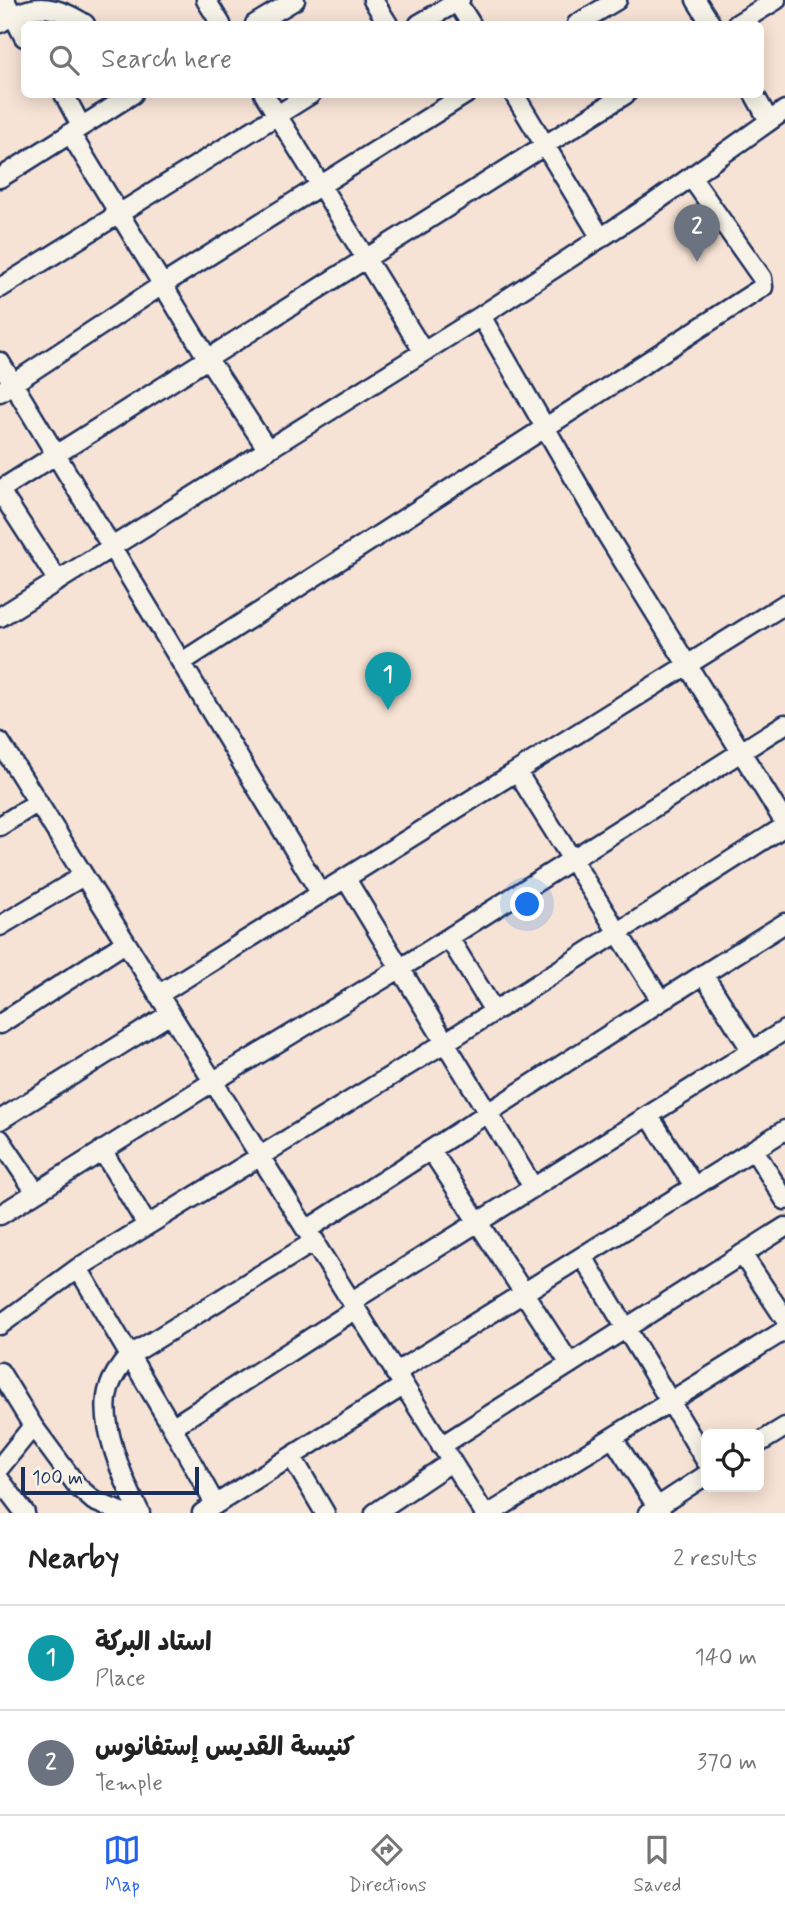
<!DOCTYPE html>
<meta charset="utf-8">
<style>
body{margin:0;font-family:Mynerve,"Playpen Sans Arabic",sans-serif;background:#f6f6f6;color:#222}
.controls{position:absolute;right:21px;bottom:21px;display:grid;overflow:hidden;border-radius:10px;box-shadow:0 4px 18px #0003}
.controls button{width:63px;height:63px;display:grid;place-items:center;padding:0;border:0;border-bottom:2px solid #e0e0e0;background:#fff;color:#222;font:35px sans-serif}
.scale{position:absolute;left:21px;bottom:18px;width:178px;box-sizing:border-box;padding-left:7px;border:4px solid #1b2f5e;border-top:0;font-size:19px;line-height:24px;white-space:nowrap;color:#1b2f5e;-webkit-text-stroke:5px #f7f3e8;paint-order:stroke}
.you{position:absolute;left:528px;top:905px;width:24px;height:24px;margin:-18px;border:5px solid #fff;border-radius:50%;background:#1a73e8;box-shadow:0 0 0 10px #1a73e833}
.badge{display:grid;place-items:center;width:46px;height:46px;border-radius:50%;background:#2563eb;color:#fff;font-size:23px;font-weight:700}
.pin{position:absolute;translate:-50% -58px;filter:drop-shadow(0 2px 4px #0008)}
.pin::after{content:'';position:absolute;top:37px;width:24px;height:21px;background:inherit;clip-path:polygon(0 0,100% 0,50% 100%)}
.list{margin:0;padding:0;list-style:none}
h2{display:flex;justify-content:space-between;align-items:center;height:91px;margin:0;padding:0 28px;font-size:30px}
h2 small{font-size:23px;font-weight:400;color:#767676}
.list li{display:grid;grid-template-columns:46px 1fr auto;gap:21px;align-items:center;box-sizing:border-box;height:105px;padding:0 28px;border-top:2px solid #e0e0e0}
.list b{display:block;font-size:26px;white-space:nowrap}
.list p{margin:0;font-size:23px;white-space:nowrap;color:#767676}
.list em{font-size:23px;font-style:normal;color:#767676}
.icon{flex:none;width:38px;height:38px;fill:none;stroke:currentColor;stroke-width:2;stroke-linecap:round;stroke-linejoin:round}
.map{position:relative;flex:none;width:785px;height:1513px;overflow:hidden}
.search{position:absolute;background:#fff;box-shadow:0 4px 18px #0003;left:21px;right:21px;top:21px;height:77px;display:flex;align-items:center;gap:18px;box-sizing:border-box;padding:0 24px;border-radius:10px;color:#767676;font-size:26px}
.sheet{height:301px;background:#fff}
nav{display:flex;justify-content:space-around;align-items:center;box-sizing:border-box;height:98px;border-top:2px solid #e0e0e0;background:#fff;font-size:19px;color:#767676}
nav a{display:grid;justify-items:center;gap:4px}
nav .on{color:#2563eb}
.map>svg:first-child{display:block}
</style>
<div class="map">
<svg width="785" height="1513" viewBox="0 0 785 1513">
<rect width="100%" height="100%" fill="#f7e3d5"/>
<filter id="ink" filterUnits="userSpaceOnUse"><feTurbulence type="fractalNoise" baseFrequency=".0143" numOctaves="2"/><feDisplacementMap in="SourceGraphic" scale="14" xChannelSelector="R" yChannelSelector="G"/><feConvolveMatrix kernelMatrix="1 2 1 2 8 2 1 2 1" color-interpolation-filters="sRGB"/></filter>
<g filter="url(#ink)">
<g fill="none" stroke-linecap="round" stroke-linejoin="round">
<!-- minor casing -->
<g stroke="#1b2f5e" stroke-width="23">
<path id="minor" d="M5 0 24 37
M206 0 221 24
M373 0 388 24
M696 0 711 24
M457 2 471 24
M0 23C32 3 53 3 85 24
M255 24 295 0
M419 24 460 0
M577 24 617 0
M737 24 776 0
M64 94 81 126
M264 94 423 351
M514 94 601 238
M754 94 769 121
M70 133 208 359 268 450
M0 178 133 94
M0 288 311 94
M481 316 607 535 785 823
M0 362 321 894
M0 392 162 285 466 94
M0 490 626 94
M0 491 58 581
M0 617 481 316 654 203 785 110
M182 662 763 287 762 278 691 177
M0 742 484 1513
M517 772 661 1001
M0 826 38 802
M346 879 533 1187
M0 926 83 876
M449 938 494 1011
M703 974 752 1051
M158 995 785 604
M0 1024 125 943
M649 1116 694 1186
M0 1120 170 1014
M0 1139 35 1191
M102 1150 147 1225
M431 1150 570 1364
M754 1150 785 1200
M0 1215 214 1081 401 968 785 724
M308 1229 661 1001 785 923
M742 1254 785 1319
M583 1257 706 1461
M78 1268 172 1427 215 1504
M352 1301 785 1030
M0 1325 78 1268 446 1042 785 826
M0 1372 33 1426 78 1487 94 1501 123 1513
M395 1373 785 1130
M172 1427 356 1309
M613 1438 661 1513
M759 1443 785 1427
M441 1446 785 1227
M292 1457 325 1513
M0 1467 33 1426
M0 1480 25 1513
M140 1513C124 1482 98 1422 109 1388 113 1376 121 1365 129 1356L315 1241
M202 1513 403 1386
M375 1513 451 1462
M491 1513 785 1330
M648 1513 706 1475"/>
</g>
<!-- minor -->
<use href="#minor" stroke="#f7f3e8" stroke-width="18"/>
</g>
</g>
</svg>
<div class="controls">
<button><svg class="icon" aria-label="locate" viewBox="0 0 24 24"><circle cx="12" cy="12" r="6"/><path d="M12 2v4M12 18v4M2 12h4M18 12h4"/></svg></button>
</div>
<div class="scale">100 m</div>
<div class="you"></div>
<div class="pin badge" style="left:388px;top:710px;background:#0f9aa8">1</div>
<div class="pin badge" style="left:697px;top:262px;background:#6b7280">2</div>
<div class="search"><svg class="icon" aria-label="search" viewBox="0 0 24 24"><circle cx="10" cy="10" r="6"/><path d="M15 15l6 6"/></svg>Search here</div>
</div>
<section class="sheet">
<h2>Nearby<small>2 results</small></h2>
<ul class="list">
<li><span class="badge" style="background:#0f9aa8">1</span><div><b>استاد البركة</b><p>Place</p></div><em>140 m</em></li>
<li><span class="badge" style="background:#6b7280">2</span><div><b>كنيسة القديس إستفانوس</b><p>Temple</p></div><em>370 m</em></li>
</ul>
</section>
<nav>
<a class="on"><svg class="icon" aria-label="map" viewBox="0 0 24 24"><path d="M3 6l6-2 6 2 6-2v14l-6 2-6-2-6 2zM9 4v14M15 6v14"/></svg>Map</a>
<a><svg class="icon" aria-label="directions" viewBox="0 0 24 24"><path d="M12 3l9 9-9 9-9-9zM9 14v-3h6M13 9l2 2-2 2"/></svg>Directions</a>
<a><svg class="icon" aria-label="saved" viewBox="0 0 24 24"><path d="M7 4h10v16l-5-4-5 4z"/></svg>Saved</a>
</nav>
